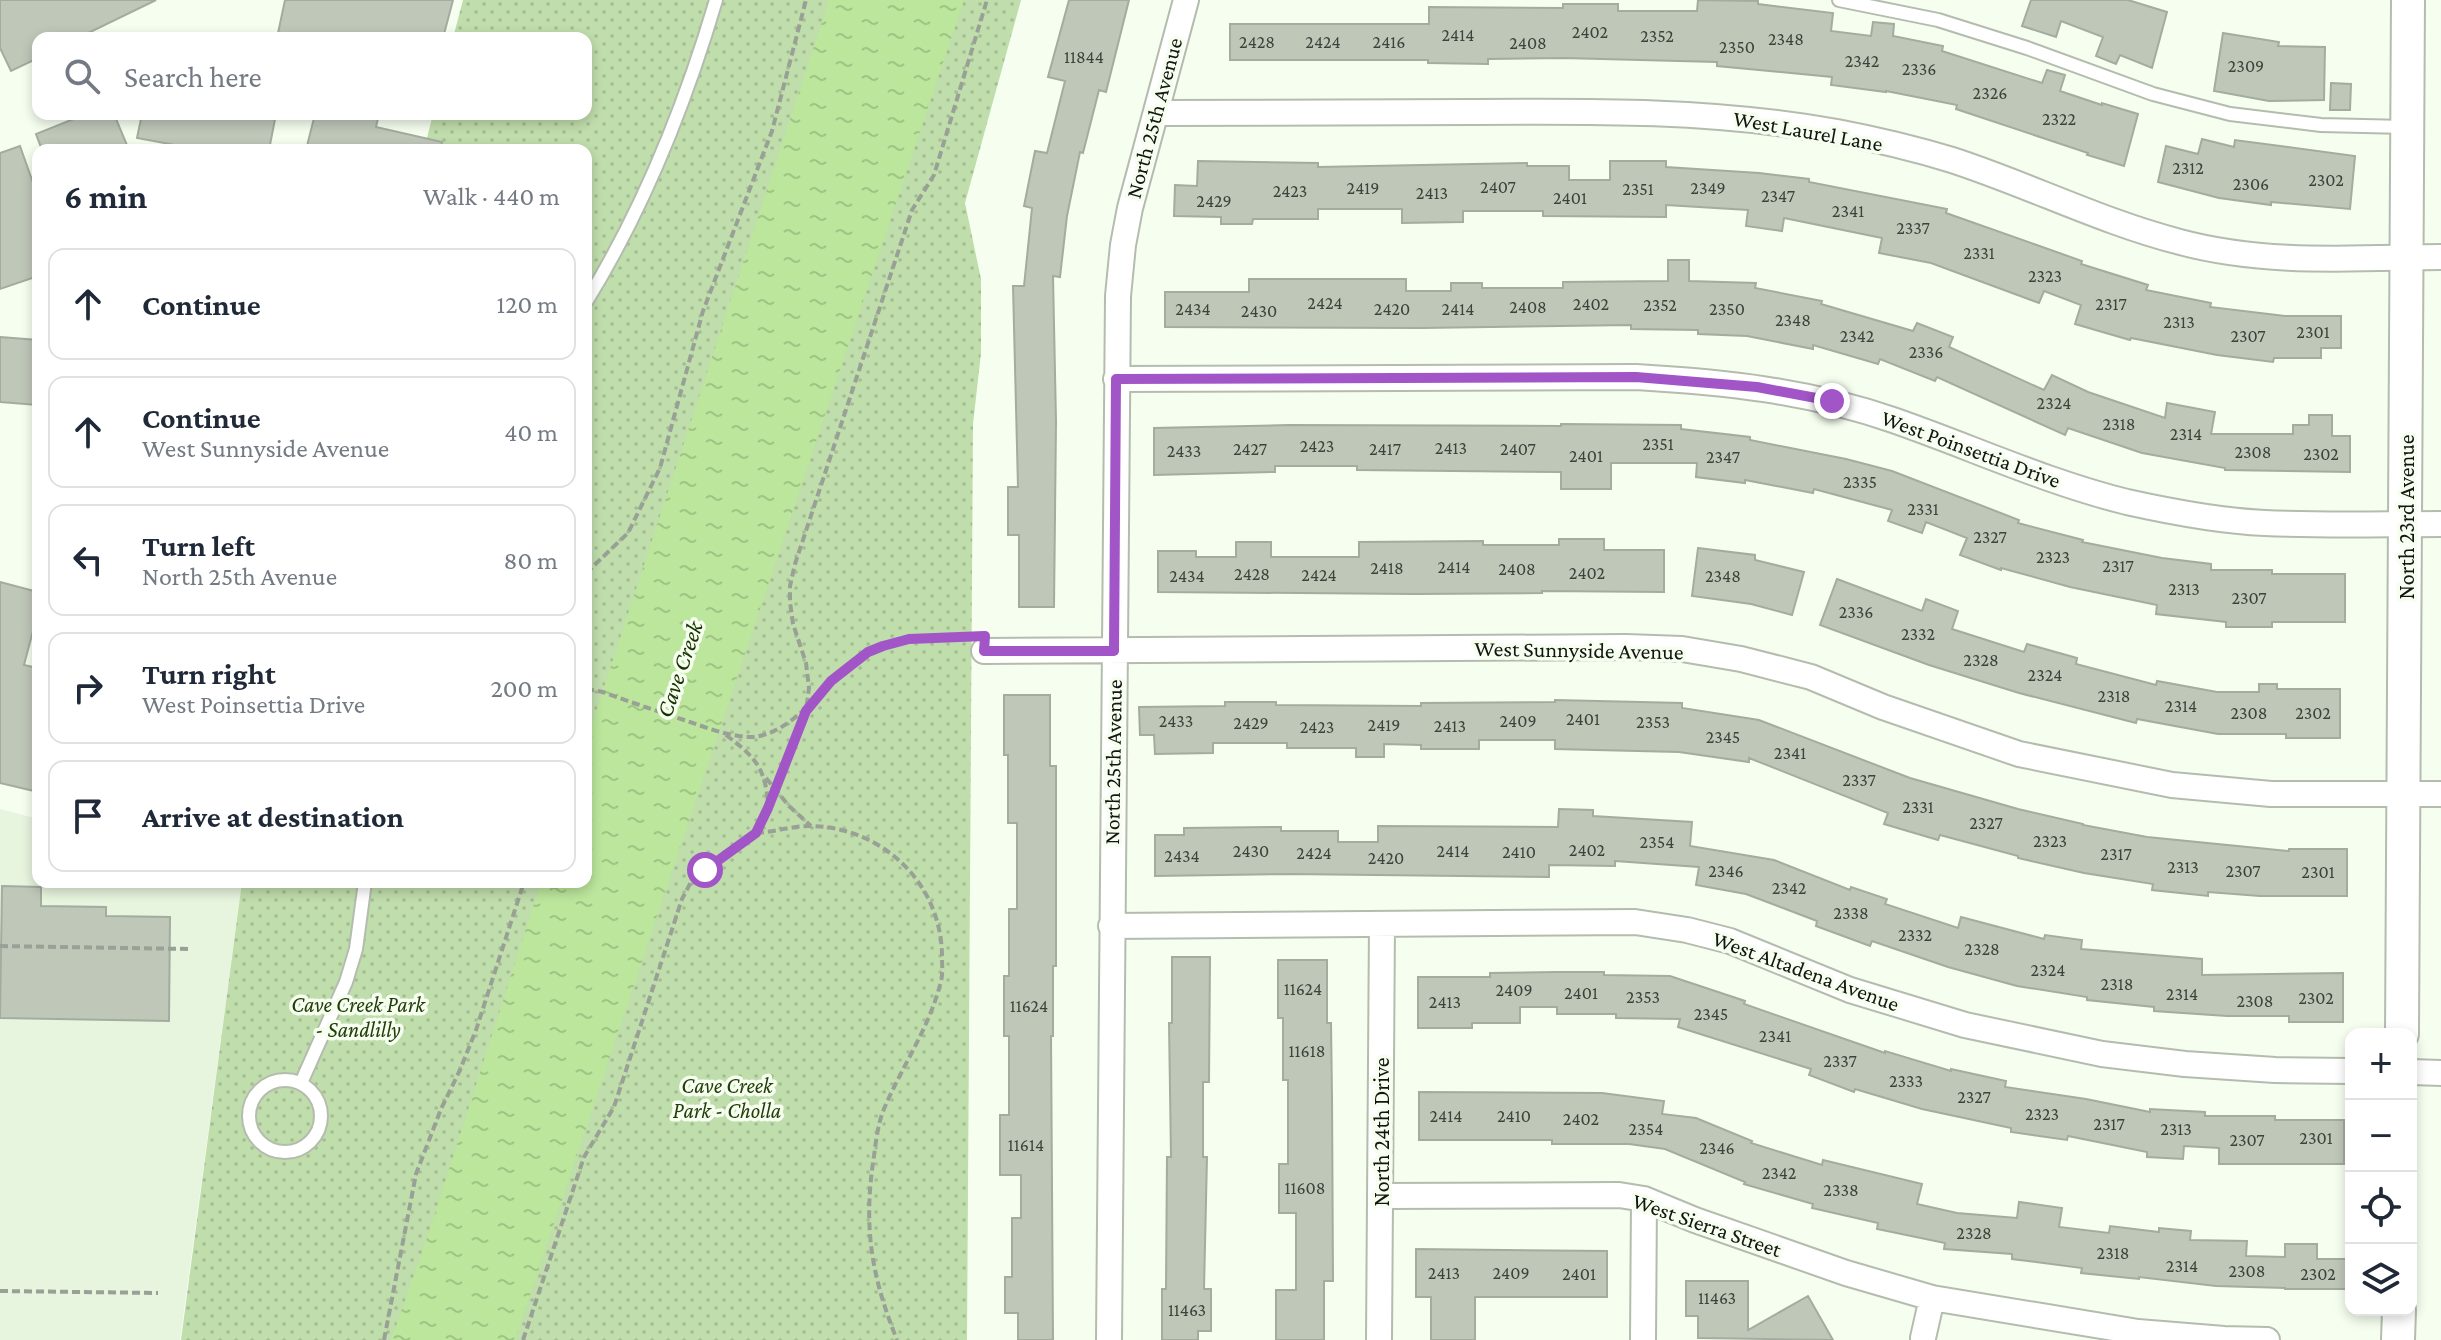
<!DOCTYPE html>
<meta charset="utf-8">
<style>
body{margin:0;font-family:"Crimson Pro",serif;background:#f2f2f3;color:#1f2937}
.controls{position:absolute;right:24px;bottom:24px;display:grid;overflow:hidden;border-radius:16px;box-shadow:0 4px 12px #0003}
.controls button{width:72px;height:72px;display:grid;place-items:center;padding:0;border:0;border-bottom:2px solid #e0e1e3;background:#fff;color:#1f2937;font:40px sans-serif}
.stop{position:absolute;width:24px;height:24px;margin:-18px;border:6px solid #a155c7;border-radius:50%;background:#fff}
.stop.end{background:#a155c7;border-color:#fff;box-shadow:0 2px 8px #0008}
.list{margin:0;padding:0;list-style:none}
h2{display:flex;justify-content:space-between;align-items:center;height:104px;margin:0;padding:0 32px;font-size:34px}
h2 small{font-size:26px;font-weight:400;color:#747a83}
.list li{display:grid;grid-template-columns:52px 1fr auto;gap:24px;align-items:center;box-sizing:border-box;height:112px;margin:0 16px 16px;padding:0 16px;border:2px solid #e0e1e3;border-radius:16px}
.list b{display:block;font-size:30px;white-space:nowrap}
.list p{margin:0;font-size:26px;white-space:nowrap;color:#747a83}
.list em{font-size:26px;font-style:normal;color:#747a83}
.icon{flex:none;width:44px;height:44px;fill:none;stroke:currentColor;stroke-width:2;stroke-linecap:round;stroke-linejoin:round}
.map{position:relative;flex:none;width:2441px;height:1340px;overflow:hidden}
.search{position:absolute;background:#fff;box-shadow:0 4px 12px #0003;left:32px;top:32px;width:560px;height:88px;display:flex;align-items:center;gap:20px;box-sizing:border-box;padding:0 28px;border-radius:16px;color:#747a83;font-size:30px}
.panel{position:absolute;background:#fff;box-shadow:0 4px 12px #0003;left:32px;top:144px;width:560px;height:744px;border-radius:16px}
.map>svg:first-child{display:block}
</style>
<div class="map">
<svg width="2441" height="1340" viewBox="0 0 2441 1340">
<defs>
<pattern id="grass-dots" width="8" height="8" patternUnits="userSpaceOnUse" patternTransform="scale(2)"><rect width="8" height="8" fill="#c0ddac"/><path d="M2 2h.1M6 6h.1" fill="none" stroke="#a4bd93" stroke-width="1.8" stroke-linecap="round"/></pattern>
<pattern id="water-ripples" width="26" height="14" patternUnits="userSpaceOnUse" patternTransform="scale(2)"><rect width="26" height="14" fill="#bbe69c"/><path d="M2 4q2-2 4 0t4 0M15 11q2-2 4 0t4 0" fill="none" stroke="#a0c485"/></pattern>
</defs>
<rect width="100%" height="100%" fill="#f5feef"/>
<!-- built -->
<path fill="#e7f4de" d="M0 809 38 819V882H242L180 1340H0Z"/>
<!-- grass -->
<path fill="url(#grass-dots)" d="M463 0H1021L965 203 981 279V353L973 424 967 1340H181L242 882H586V150H424L433 114H586V38H453Z"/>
<!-- water -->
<path fill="url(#water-ripples)" d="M829 0H964L515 1340H391L427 1238 541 882H586V742Z"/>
<!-- building -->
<path fill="#bfc7b9" stroke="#a3ac9e" stroke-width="2" d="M0 0H156L78 38H38V58L11 71 0 48Z
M285 0H453L443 38H277Z
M1069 0H1129L1106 92 1099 90 1083 153 1080 152 1067 216 1060 277 1053 276 1056 421 1054 607H1019V535H1008V487H1018L1013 286H1024L1032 208 1024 206 1035 151 1047 153 1065 81 1048 77Z
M1698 0 1758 1V4L1833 13 1831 31 1871 36 1873 22 1894 24 1893 36 1943 46 1942 51 2042 83 2047 70 2065 75 2060 91 2102 105V103L2138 114 2124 166 2087 155 2088 153 1956 109 1957 105 1886 91V92L1831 85 1832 77 1717 66V62L1563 58 1488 59V64L1428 63V60H1230V24H1429V7L1563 8V4H1618V11H1697Z
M2031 0H2128L2167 12 2152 68 2120 55 2116 64 2096 56 2103 37 2061 21 2056 37 2022 26Z
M2223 33 2279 42 2278 46 2325 47 2324 100 2269 101 2214 91Z
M2331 83 2351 84 2350 110H2330Z
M86 114H114L129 150H42L36 134Z
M142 114H276L269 150H202L137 138Z
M315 114H379L376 127 442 142 441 150H306Z
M2202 139 2234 147 2235 140 2355 156 2350 209 2271 202V205L2219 198 2158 182 2166 146 2198 154Z
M20 146 38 197V276L0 289V153Z
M1198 161 1318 163V167L1527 163V166H1569V180H1610V161H1666V167L1759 173 1809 179V182L1947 209 1946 213 2082 261 2081 264 2148 285 2146 290 2211 303 2210 307 2285 316H2341V348H2321V358H2274L2273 362 2217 355 2131 338 2130 340 2075 324 2081 305 2044 291 2039 303 1931 263 1879 253 1882 238 1784 218 1782 231 1746 226 1748 210 1666 205V217L1543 216V211H1463V222L1402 223V209H1318V219H1253L1252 224H1221V217L1174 216 1175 185 1197 186Z
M1668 260H1689V281L1756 283 1755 288 1822 301 1821 304 1913 331 1917 323 1953 337 1949 347 2044 390 2052 375 2088 392 2165 418 2167 403 2215 412 2211 434H2293V425H2309V415H2332V436H2350V472L2225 470V468L2142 453 2068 428 2065 435 1937 377 1935 381 1880 359 1878 364 1813 345V349L1747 336 1698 334V330L1631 329V325L1421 328 1165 327V292H1249V279H1406V291H1451V283H1482V288H1563V282L1668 281Z
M0 337 38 340 37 405 0 402Z
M1561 424 1681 425V429L1750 437V440L1846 459 1892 471 2019 520 2018 523 2083 540 2082 542 2162 558 2211 564V570H2272V574H2345V622H2272V627H2226V622L2156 614 2157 605 2070 587 2001 568V570L1960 555 1967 538 1926 522 1922 533 1888 521 1892 510 1814 489 1813 493 1745 480V483L1696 477 1697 463H1611V489H1561V472L1357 470V466H1275V472L1154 475V428L1289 425 1561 426Z
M1559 539H1604V550H1664V592L1542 591V593L1415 594 1158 592V551H1196V557H1236V542H1271V557H1359V542L1483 541V545H1559Z
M1698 548 1755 555V560L1804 572 1792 615 1751 604 1692 596Z
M1837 579 1922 611 1926 599 1958 611 1952 629 2024 652 2027 644 2077 658 2076 664 2156 685 2157 681 2217 692H2259V684H2277V689H2340V738H2286V734H2218L2137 719 2136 723 2019 693 1929 665 1820 625Z
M0 582 38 592V612L24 665 38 668V792L0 783Z
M1004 695H1050V766H1056V966H1053V1036H1051L1053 1340H1018V1313H1005V1277H1012V1218H1021V1175H1000V1115H1009V1036H1004V976H1009V909H1017V823H1008V755H1004Z
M1555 700 1682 703V708L1759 720 1910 778 2018 809 2083 824V825L2147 837 2289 851V849H2347V896H2260L2208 892V896L2152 890 2153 884 2084 873 2018 858V856L1940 835 1938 840 1884 824 1888 813 1749 758V762L1679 752 1555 749V740H1479V749H1421V745L1384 744V757H1356V748H1287V743H1213V753L1155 754 1154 735H1140L1139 707 1225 706V702H1276V705L1421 706V703L1555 702Z
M1559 809 1593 810V816L1692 822 1690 846 1774 860 1850 890 1851 887 1887 899 1885 904 1958 928 1961 917 2044 939 2045 935 2082 940 2081 949 2202 959V975L2343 973V1022H2289V1016H2227L2154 1011V1007L2087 1000V997L2017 986 1948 967 1872 941 1870 946 1816 926 1817 921 1746 894 1696 885 1699 867 1615 861V866L1549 865V877L1289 874 1155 876V835H1184V828L1281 827V831H1338V842H1378V826L1558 827Z
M2 886 41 887V906L106 907V916L170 917 169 1021 0 1018Z
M1172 957H1210L1209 1082H1203V1157H1207L1204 1289H1211V1331H1198V1340H1162V1289H1166L1167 1157H1171L1169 1023H1172Z
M1278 960H1327V1023H1331L1332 1097 1333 1281H1324V1340H1276V1290H1296V1213H1279V1164H1288V1080H1283V1018H1278Z
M1557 972H1604V975L1670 976 1745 1001 1744 1004 1885 1053V1051L1951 1071V1069L2006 1081 2005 1087 2086 1099 2150 1112V1109L2205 1112V1116H2275V1120H2344V1164H2219V1148L2184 1146 2183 1159 2147 1157V1152L2068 1136 2067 1140 2011 1132V1128L1922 1109 1855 1089 1854 1092 1809 1075 1811 1069 1678 1027 1680 1019 1616 1018V1014H1557V1007H1520V1023H1472V1028H1418V977H1490V973Z
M1419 1092 1602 1093 1664 1101 1662 1114 1696 1118 1752 1141 1751 1143 1822 1165 1823 1160 1922 1184 1917 1204 1957 1213 2017 1218 2019 1202 2062 1208 2059 1227 2109 1233 2110 1226 2159 1232V1228L2191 1231 2190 1240 2247 1241 2246 1256 2285 1257V1244H2317V1259H2350V1289H2285V1288L2216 1286 2139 1277V1279L2081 1273 2082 1268 2012 1259V1254L1944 1249 1945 1243 1877 1229 1878 1223 1812 1208 1813 1204 1744 1184 1745 1182 1665 1149 1629 1144H1552V1140H1419Z
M1416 1249 1607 1251V1297H1475V1340H1431V1297H1416Z
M1686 1281H1748V1330L1808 1296 1833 1340 1698 1338V1316H1686Z"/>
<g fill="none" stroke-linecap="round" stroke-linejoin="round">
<!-- lane casing -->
<g stroke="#b4bcae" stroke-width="16">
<path id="lane" d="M1839 0 1938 20 2027 48 2153 94 2230 114 2321 125 2406 127
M586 302C644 208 685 105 716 0
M249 1116a36 36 0 1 1 72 0a36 36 0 1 1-72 0Z
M301 1083 346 982 356 949 365 882"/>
</g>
<!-- street casing -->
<g stroke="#b4bcae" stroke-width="28">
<path id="street" d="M1157 113C1261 112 1366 112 1471 112 1594 111 1716 110 1837 132 1874 139 1916 149 1952 160 2029 185 2102 222 2180 242 2266 265 2353 258 2441 257
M1116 379 1636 377C1724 382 1809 391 1893 420 1971 447 2046 482 2127 502 2172 512 2219 521 2265 523 2324 526 2382 524 2441 524
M984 651 1626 647 1682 649 1741 659 1811 677 1883 707 2019 754 2172 785 2271 794H2441
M1111 926 1635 922 1687 930 1730 941 1850 990 1965 1025 2102 1054 2185 1064 2275 1070 2351 1071
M2411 1072 2441 1073
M1380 1196 1619 1195 1644 1199 1695 1220 1846 1273 1932 1298 2138 1332 2224 1339 2267 1340
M1923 1338 1932 1298
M1109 1340 1118 296 1123 245 1130 208 1186 0
M1379 1340 1382 924
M1643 1340 1644 1199"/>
</g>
<!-- secondary casing -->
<g stroke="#b4bcae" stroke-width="36">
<path id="secondary" d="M2402 1034 2408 0
M2398 1340 2399 1310"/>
</g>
<!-- path -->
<path stroke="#99a095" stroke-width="4" stroke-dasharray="8 4" stroke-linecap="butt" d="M586 573 628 533 660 468 703 311 772 131 806 0
M586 689 603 692C630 702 657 711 684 720 705 727 727 736 749 737 792 738 831 676 866 654 896 635 934 636 968 636
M726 735C755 757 766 768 768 806
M766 778 789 806 811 826
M756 833C774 832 792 826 810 826 883 827 942 884 942 957 942 965 943 974 941 981 930 1027 902 1066 884 1109 878 1123 876 1141 874 1156 863 1226 871 1275 897 1340
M0 946 188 949
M0 1291 158 1293
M384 1340 416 1174 441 1109 460 1070 476 1030 524 882
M523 1340 584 1157 614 1107 682 899 691 882 756 833 768 808 806 711 809 688 806 663 793 624 790 602V586L795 564 912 210 934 175 987 0"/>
<!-- lane -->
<use href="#lane" stroke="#fff" stroke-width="12"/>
<!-- street -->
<use href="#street" stroke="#fff" stroke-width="24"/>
<!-- secondary -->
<use href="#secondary" stroke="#fff" stroke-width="32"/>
</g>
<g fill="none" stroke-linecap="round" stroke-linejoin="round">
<!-- route -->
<path stroke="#a155c7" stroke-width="10" d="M705 870 756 833 768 808 806 711 831 681 868 652 883 646 909 639 985 636 984 651H1114L1116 379 1636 377 1757 387 1832 401"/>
</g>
<g text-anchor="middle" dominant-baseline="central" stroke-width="7" stroke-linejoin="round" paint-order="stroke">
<!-- number labels -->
<g font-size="18" fill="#3d423a">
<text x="1590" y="32">2402</text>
<text x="1458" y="35">2414</text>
<text x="1657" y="36">2352</text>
<text x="1786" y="39">2348</text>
<text x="1257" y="42">2428</text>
<text x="1323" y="42">2424</text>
<text x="1389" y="42">2416</text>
<text x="1528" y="43">2408</text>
<text x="1737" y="47">2350</text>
<text x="1084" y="57">11844</text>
<text x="1862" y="61">2342</text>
<text x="2246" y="66">2309</text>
<text x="1919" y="69">2336</text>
<text x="1990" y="93">2326</text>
<text x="2059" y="119">2322</text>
<text x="2188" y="168">2312</text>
<text x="2326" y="180">2302</text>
<text x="2251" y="184">2306</text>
<text x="1498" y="187">2407</text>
<text x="1363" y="188">2419</text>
<text x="1708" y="188">2349</text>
<text x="1638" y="189">2351</text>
<text x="1290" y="191">2423</text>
<text x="1432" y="193">2413</text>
<text x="1778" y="196">2347</text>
<text x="1570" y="198">2401</text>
<text x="1214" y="201">2429</text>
<text x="1848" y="211">2341</text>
<text x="1913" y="228">2337</text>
<text x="1979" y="253">2331</text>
<text x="2045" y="276">2323</text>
<text x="1325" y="303">2424</text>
<text x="1591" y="304">2402</text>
<text x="2111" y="304">2317</text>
<text x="1660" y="305">2352</text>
<text x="1528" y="307">2408</text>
<text x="1193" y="309">2434</text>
<text x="1392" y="309">2420</text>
<text x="1458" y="309">2414</text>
<text x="1727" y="309">2350</text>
<text x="1259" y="311">2430</text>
<text x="1793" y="320">2348</text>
<text x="2179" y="322">2313</text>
<text x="2313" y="332">2301</text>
<text x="1857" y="336">2342</text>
<text x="2248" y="336">2307</text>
<text x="1926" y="352">2336</text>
<text x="2054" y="403">2324</text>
<text x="2119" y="424">2318</text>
<text x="2186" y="434">2314</text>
<text x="1658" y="444">2351</text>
<text x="1317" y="446">2423</text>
<text x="1451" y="448">2413</text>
<text x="1250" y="449">2427</text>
<text x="1385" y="449">2417</text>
<text x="1518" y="449">2407</text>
<text x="1184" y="451">2433</text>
<text x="2253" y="452">2308</text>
<text x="2321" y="454">2302</text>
<text x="1586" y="456">2401</text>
<text x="1723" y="457">2347</text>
<text x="1860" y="482">2335</text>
<text x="1923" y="509">2331</text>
<text x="1990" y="537">2327</text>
<text x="2053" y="557">2323</text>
<text x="2118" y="566">2317</text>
<text x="1454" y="567">2414</text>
<text x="1387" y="568">2418</text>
<text x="1517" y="569">2408</text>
<text x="1587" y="573">2402</text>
<text x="1252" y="574">2428</text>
<text x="1319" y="575">2424</text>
<text x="1187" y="576">2434</text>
<text x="1723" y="576">2348</text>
<text x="2184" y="589">2313</text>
<text x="2249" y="598">2307</text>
<text x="1856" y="612">2336</text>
<text x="1918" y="634">2332</text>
<text x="1981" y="660">2328</text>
<text x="2045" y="675">2324</text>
<text x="2114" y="696">2318</text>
<text x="2181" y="706">2314</text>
<text x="2249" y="713">2308</text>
<text x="2313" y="713">2302</text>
<text x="1583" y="719">2401</text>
<text x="1176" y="721">2433</text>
<text x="1518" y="721">2409</text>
<text x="1653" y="722">2353</text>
<text x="1251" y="723">2429</text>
<text x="1384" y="725">2419</text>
<text x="1450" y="726">2413</text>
<text x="1317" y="727">2423</text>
<text x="1723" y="737">2345</text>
<text x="1790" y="753">2341</text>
<text x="1859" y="780">2337</text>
<text x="1918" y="807">2331</text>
<text x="1986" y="823">2327</text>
<text x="2050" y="841">2323</text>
<text x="1657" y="842">2354</text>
<text x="1587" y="850">2402</text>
<text x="1251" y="851">2430</text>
<text x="1453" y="851">2414</text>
<text x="1519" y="852">2410</text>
<text x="1314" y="853">2424</text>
<text x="2116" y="854">2317</text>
<text x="1182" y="856">2434</text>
<text x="1386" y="858">2420</text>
<text x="2183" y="867">2313</text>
<text x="1726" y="871">2346</text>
<text x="2243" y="871">2307</text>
<text x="2318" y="872">2301</text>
<text x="1789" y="888">2342</text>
<text x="1851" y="913">2338</text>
<text x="1915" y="935">2332</text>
<text x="1982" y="949">2328</text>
<text x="2048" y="970">2324</text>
<text x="2117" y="984">2318</text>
<text x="1303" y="989">11624</text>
<text x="1514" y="990">2409</text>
<text x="1581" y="993">2401</text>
<text x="2182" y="994">2314</text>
<text x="1643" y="997">2353</text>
<text x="2316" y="998">2302</text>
<text x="2255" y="1001">2308</text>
<text x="1445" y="1002">2413</text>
<text x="1029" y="1006">11624</text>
<text x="1711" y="1014">2345</text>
<text x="1775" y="1036">2341</text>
<text x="1307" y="1051">11618</text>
<text x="1840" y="1061">2337</text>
<text x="1906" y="1081">2333</text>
<text x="1974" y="1097">2327</text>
<text x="2042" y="1114">2323</text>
<text x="1446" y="1116">2414</text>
<text x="1514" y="1116">2410</text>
<text x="1581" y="1119">2402</text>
<text x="2109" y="1124">2317</text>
<text x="1646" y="1129">2354</text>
<text x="2176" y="1129">2313</text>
<text x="2316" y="1138">2301</text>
<text x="2247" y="1140">2307</text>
<text x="1026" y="1145">11614</text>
<text x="1717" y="1148">2346</text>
<text x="1779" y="1173">2342</text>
<text x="1305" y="1188">11608</text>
<text x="1841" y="1190">2338</text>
<text x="1974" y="1233">2328</text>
<text x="2113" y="1253">2318</text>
<text x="2182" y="1266">2314</text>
<text x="2247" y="1271">2308</text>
<text x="1444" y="1273">2413</text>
<text x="1511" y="1273">2409</text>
<text x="1579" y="1274">2401</text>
<text x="2318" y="1274">2302</text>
<text x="1717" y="1298">11463</text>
<text x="1187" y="1310">11463</text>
</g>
<!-- street labels -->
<g font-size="22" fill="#121510" stroke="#f5feef">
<text transform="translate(1154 118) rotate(-75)">North 25th Avenue</text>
<text transform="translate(1808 131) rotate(10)">West Laurel Lane</text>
<text transform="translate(1971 449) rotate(20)">West Poinsettia Drive</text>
<text transform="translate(2406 517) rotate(-90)">North 23rd Avenue</text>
<text transform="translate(1579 650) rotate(1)">West Sunnyside Avenue</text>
<text transform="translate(1113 762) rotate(-89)">North 25th Avenue</text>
<text transform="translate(1806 971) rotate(20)">West Altadena Avenue</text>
<text transform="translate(1381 1132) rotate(-90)">North 24th Drive</text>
<text transform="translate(1707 1225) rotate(19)">West Sierra Street</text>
</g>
<!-- park labels -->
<g font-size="22" font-style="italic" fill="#233d09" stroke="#f5feef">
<text x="358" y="1004">Cave Creek Park<tspan x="358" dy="25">- Sandlilly</tspan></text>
<text x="727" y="1085">Cave Creek<tspan x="727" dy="25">Park - Cholla</tspan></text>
</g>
<!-- water labels -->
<g font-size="24" font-style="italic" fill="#193200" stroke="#f5feef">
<text transform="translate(679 669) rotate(-71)">Cave Creek</text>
</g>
</g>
</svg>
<div class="controls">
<button>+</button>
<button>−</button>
<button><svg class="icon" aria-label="locate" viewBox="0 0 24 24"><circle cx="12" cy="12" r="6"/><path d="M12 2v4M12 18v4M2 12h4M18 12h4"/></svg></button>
<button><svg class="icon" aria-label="layers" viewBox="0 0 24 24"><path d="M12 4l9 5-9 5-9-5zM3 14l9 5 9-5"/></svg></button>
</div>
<div class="stop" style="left:705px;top:870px"></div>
<div class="stop end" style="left:1832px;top:401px"></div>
<div class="search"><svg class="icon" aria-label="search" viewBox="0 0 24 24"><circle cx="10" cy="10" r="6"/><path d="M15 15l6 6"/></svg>Search here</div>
<section class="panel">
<h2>6 min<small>Walk · 440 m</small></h2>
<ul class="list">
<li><svg class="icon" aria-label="ahead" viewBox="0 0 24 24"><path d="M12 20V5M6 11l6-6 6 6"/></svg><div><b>Continue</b></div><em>120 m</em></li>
<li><svg class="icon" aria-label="ahead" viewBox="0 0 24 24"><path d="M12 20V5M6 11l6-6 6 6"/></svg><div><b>Continue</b><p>West Sunnyside Avenue</p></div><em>40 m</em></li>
<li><svg class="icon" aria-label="left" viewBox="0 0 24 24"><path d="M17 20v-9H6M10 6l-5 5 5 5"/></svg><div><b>Turn left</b><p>North 25th Avenue</p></div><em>80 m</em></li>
<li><svg class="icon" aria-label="right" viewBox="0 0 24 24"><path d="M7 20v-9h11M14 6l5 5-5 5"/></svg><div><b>Turn right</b><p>West Poinsettia Drive</p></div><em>200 m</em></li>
<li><svg class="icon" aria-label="arrive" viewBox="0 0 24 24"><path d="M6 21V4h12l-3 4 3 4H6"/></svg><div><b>Arrive at destination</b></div></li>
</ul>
</section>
</div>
